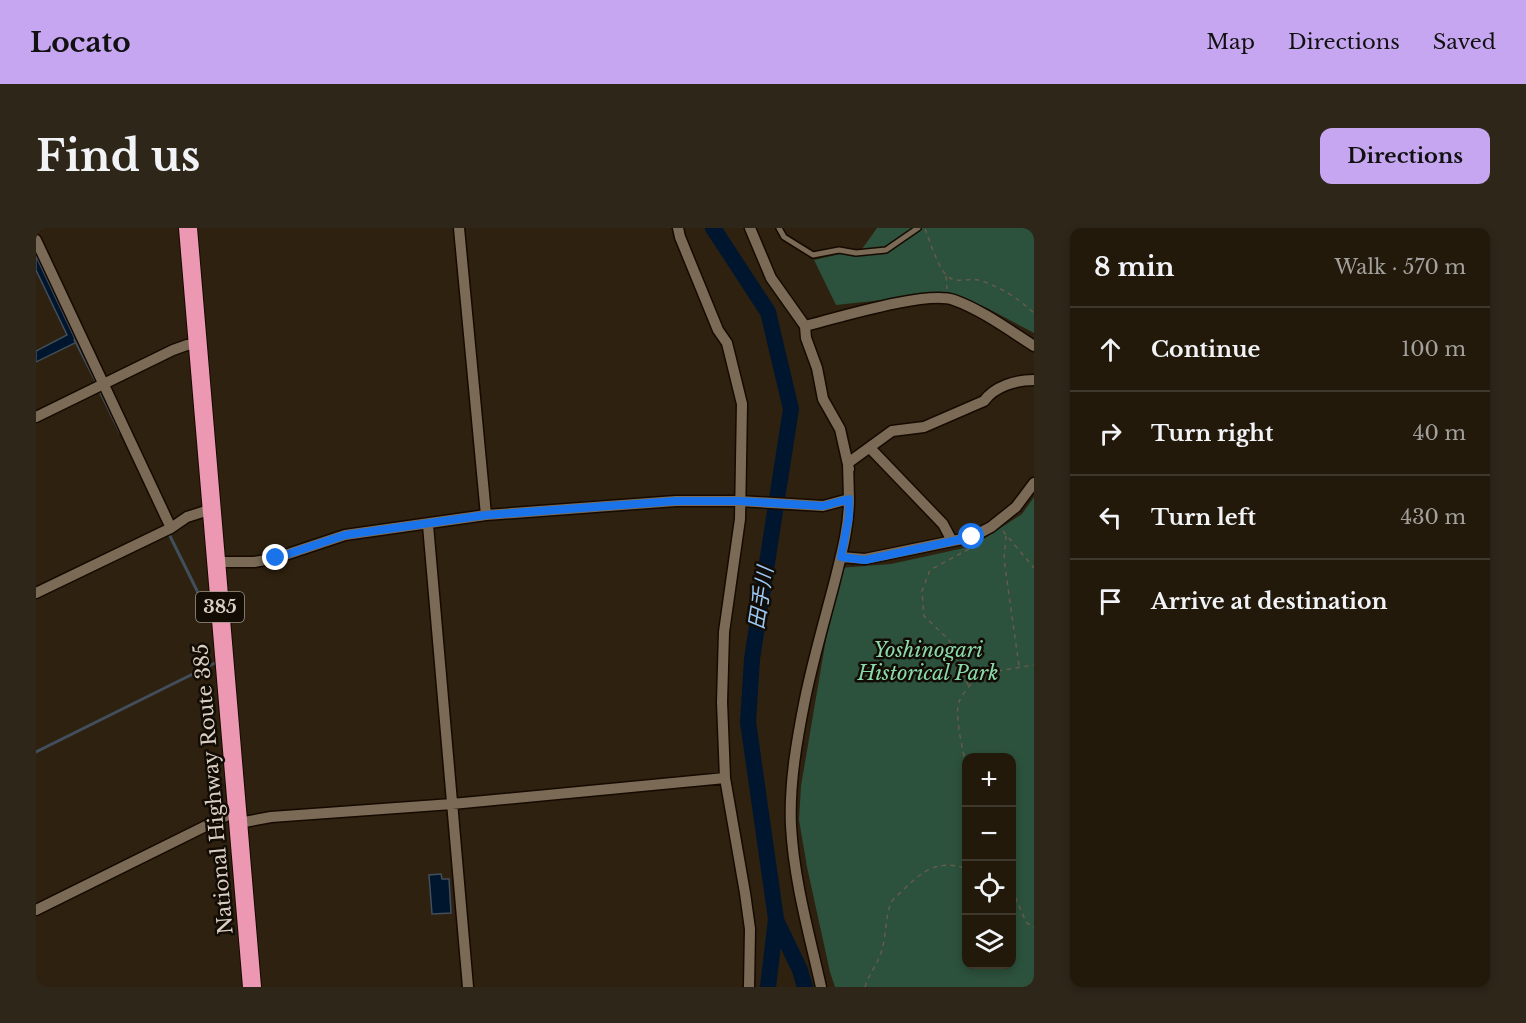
<!DOCTYPE html>
<meta charset="utf-8">
<style>
body{margin:0;font-family:"Libre Baskerville","Noto Sans JP",serif;background:#2e2619;color:#f1f3f6}
.controls{position:absolute;right:18px;bottom:18px;display:grid;overflow:hidden;border-radius:12px;box-shadow:0 3px 9px #0003}
.controls button{width:54px;height:54px;display:grid;place-items:center;padding:0;border:0;border-bottom:2px solid #3f382c;background:#22190b;color:#f1f3f6;font:30px sans-serif}
.stop{position:absolute;width:18px;height:18px;margin:-14px;border:4px solid #1a73e8;border-radius:50%;background:#fff}
.stop.end{background:#1a73e8;border-color:#fff;box-shadow:0 2px 6px #0008}
.list{margin:0;padding:0;list-style:none}
h2{display:flex;justify-content:space-between;align-items:center;height:78px;margin:0;padding:0 24px;font-size:26px}
h2 small{font-size:20px;font-weight:400;color:#a2a09d}
.list li{display:grid;grid-template-columns:39px 1fr auto;gap:18px;align-items:center;box-sizing:border-box;height:84px;padding:0 24px;border-top:2px solid #3f382c}
.list b{display:block;font-size:22px;white-space:nowrap}
.list em{font-size:20px;font-style:normal;color:#a2a09d}
.icon{flex:none;width:33px;height:33px;fill:none;stroke:currentColor;stroke-width:2;stroke-linecap:round;stroke-linejoin:round}
.map{position:relative;flex:none;width:998px;height:759px;overflow:hidden;border-radius:12px}
header{display:flex;align-items:center;gap:36px;box-sizing:border-box;height:84px;padding:0 30px;background:#c6a6f0;color:#111}
header strong{font-size:28px}
nav{display:flex;gap:33px;margin-inline-start:auto;font-size:21px}
.intro{display:flex;align-items:center;justify-content:space-between;box-sizing:border-box;height:144px;padding:0 36px}
h1{margin:0;font-size:42px}
.button{padding:15px 27px;border-radius:12px;background:#c6a6f0;color:#111;font-size:21px;font-weight:700}
main{display:flex;gap:36px;padding:0 36px}
aside{flex:1;background:#22190b;border-radius:12px;box-shadow:0 3px 9px #0003}
.map>svg:first-child{display:block}
</style>
<header>
<strong>Locato</strong>
<nav><a>Map</a><a>Directions</a><a>Saved</a></nav>
</header>
<div class="intro"><h1>Find us</h1><a class="button">Directions</a></div>
<main>
<div class="map">
<svg width="998" height="759" viewBox="0 0 998 759">
<rect width="100%" height="100%" fill="#2e210f"/>
<!-- green -->
<path fill="#2c513c" fill-rule="evenodd" d="M841 0H998V105L951 80 913 65 800 77 778 32 826 21Z
M998 269V759H799L794 744 771 639 763 592 765 558 802 340 855 336 937 318 986 286ZM930 530H976V736H930Z"/>
<!-- water -->
<path fill="#00162e" stroke="#414e5b" stroke-width="1.5" d="M0 28 40 113 39 115 0 134V123L31 107 0 42Z
M405 646 406 651H413L415 685 396 686 393 647Z"/>
<g fill="none" stroke-linecap="round" stroke-linejoin="round">
<!-- stream -->
<path stroke="#414e5b" stroke-width="3" d="M39 112 61 155
M64 163 84 204
M134 308 177 395
M0 524 181 434"/>
<!-- river -->
<path stroke="#00162e" stroke-width="16" d="M677 0 732 84 755 181 716 431 712 494 740 691 732 759
M740 692 764 742 769 759"/>
<!-- lane casing -->
<g stroke="#160a00" stroke-width="8">
<path id="lane" d="M743 0 748 9 777 27 803 22 820 25 850 22 882 0"/>
</g>
<!-- street casing -->
<g stroke="#160a00" stroke-width="13">
<path id="street" d="M423 0 450 287
M642 0 644 9 682 102 691 115 706 176 704 291 688 404 686 474 689 550 709 665 714 701 713 759
M714 0 735 50 769 98 770 110 781 140 787 171 804 201 813 241
M0 12 135 300
M769 98C801 90 891 62 918 72 946 82 973 102 998 118
M0 189 137 122 151 117 162 116
M834 220 907 296 916 313
M392 297 432 759
M805 329 829 331 936 309 955 299 980 279 998 255
M181 338 187 334H218L240 330 309 307 450 287 640 273H703L787 278 813 271 812 235 856 203 888 199 948 173C959 158 980 152 998 152
M0 365 135 300 151 289 176 281
M203 595 235 589 416 576 689 550
M0 682 202 582
M785 759C773 705 758 653 755 598 753 556 761 511 769 471 777 432 788 394 798 356 805 328 813 300 813 271"/>
</g>
<!-- highway casing -->
<g stroke="#160a00" stroke-width="20">
<path id="highway" d="M152 0 216 759"/>
</g>
<!-- path -->
<path stroke="#665b4b" stroke-width="1.5" stroke-dasharray="4.5 4.5" stroke-linecap="butt" d="M889 1C894 13 903 44 914 50 922 55 933 50 942 52 962 57 983 71 998 85
M910 48 911 61
M967 303 998 340
M970 308 968 331 983 438
M933 321 894 342 886 363 888 388 913 412 933 459
M930 537C927 523 918 486 923 474 927 464 937 454 944 446L998 437
M976 661 990 694 998 700
M829 759C833 745 843 735 846 721 850 709 850 685 855 675 857 670 865 665 868 661 888 642 901 632 930 640"/>
<!-- lane -->
<use href="#lane" stroke="#7b6b56" stroke-width="5"/>
<!-- street -->
<use href="#street" stroke="#7b6b56" stroke-width="10"/>
<!-- highway -->
<use href="#highway" stroke="#ec98b3" stroke-width="18"/>
</g>
<g fill="none" stroke-linecap="round" stroke-linejoin="round">
<!-- route -->
<path stroke="#1a73e8" stroke-width="8" d="M240 330 309 307 450 287 640 273H703L787 278 813 271V288L805 329 829 332 936 309"/>
</g>
<g text-anchor="middle" dominant-baseline="central" stroke-width="5" stroke-linejoin="round" paint-order="stroke">
<!-- shield labels -->
<rect fill="#120c05" stroke="#9d958b" stroke-width="1.5" x="160" y="364" width="48" height="30" rx="4.5"/>
<g font-size="18" font-weight="bold" fill="#d9d0c4">
<text x="184" y="379">385</text>
</g>
<!-- park labels -->
<g font-size="20" font-style="italic" fill="#8ad9ab" stroke="#120c05">
<text x="892" y="422">Yoshinogari<tspan x="892" dy="23">Historical Park</tspan></text>
</g>
<!-- street labels -->
<g font-size="20" fill="#d9d0c4" stroke="#120c05">
<text transform="translate(177 561) rotate(-95)">National Highway Route 385</text>
</g>
<!-- water labels -->
<g font-size="21" font-style="italic" fill="#99c8f6" stroke="#120c05">
<text transform="translate(725 370) rotate(-81)">田手川</text>
</g>
</g>
</svg>
<div class="controls">
<button>+</button>
<button>−</button>
<button><svg class="icon" aria-label="locate" viewBox="0 0 24 24"><circle cx="12" cy="12" r="6"/><path d="M12 2v4M12 18v4M2 12h4M18 12h4"/></svg></button>
<button><svg class="icon" aria-label="layers" viewBox="0 0 24 24"><path d="M12 4l9 5-9 5-9-5zM3 14l9 5 9-5"/></svg></button>
</div>
<div class="stop" style="left:936px;top:309px"></div>
<div class="stop end" style="left:240px;top:330px"></div>
</div>
<aside>
<h2>8 min<small>Walk · 570 m</small></h2>
<ul class="list">
<li><svg class="icon" aria-label="ahead" viewBox="0 0 24 24"><path d="M12 20V5M6 11l6-6 6 6"/></svg><div><b>Continue</b></div><em>100 m</em></li>
<li><svg class="icon" aria-label="right" viewBox="0 0 24 24"><path d="M7 20v-9h11M14 6l5 5-5 5"/></svg><div><b>Turn right</b></div><em>40 m</em></li>
<li><svg class="icon" aria-label="left" viewBox="0 0 24 24"><path d="M17 20v-9H6M10 6l-5 5 5 5"/></svg><div><b>Turn left</b></div><em>430 m</em></li>
<li><svg class="icon" aria-label="arrive" viewBox="0 0 24 24"><path d="M6 21V4h12l-3 4 3 4H6"/></svg><div><b>Arrive at destination</b></div></li>
</ul>
</aside>
</main>
